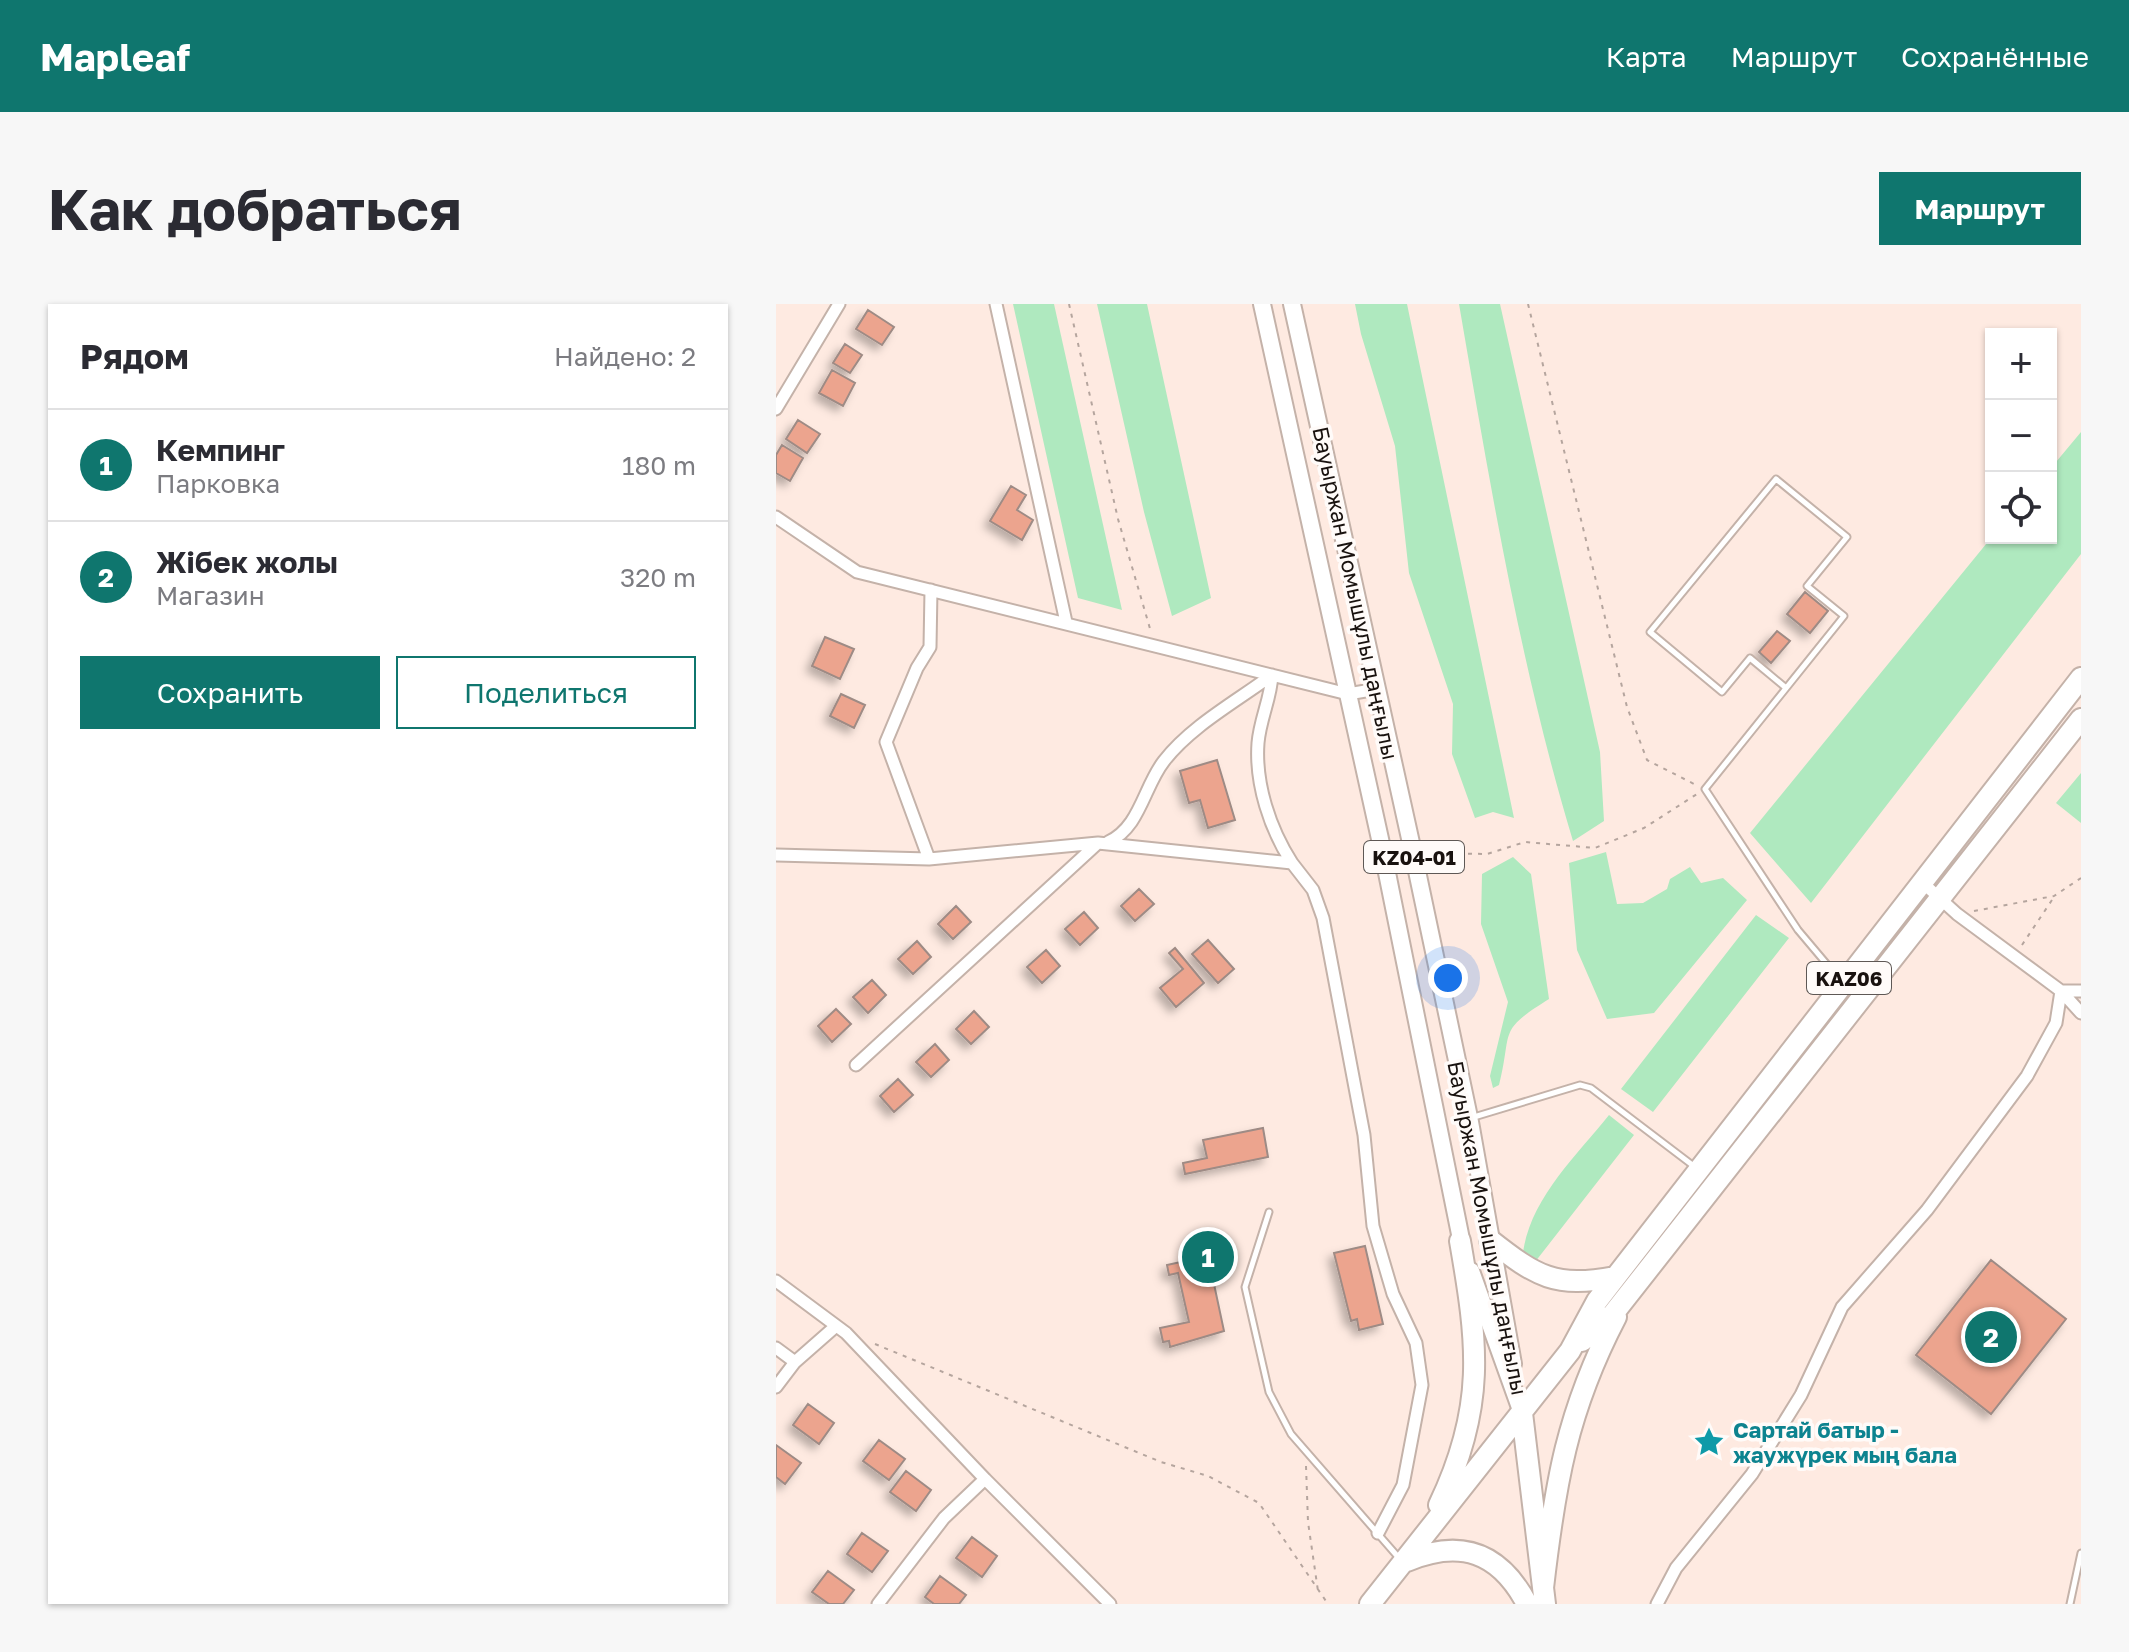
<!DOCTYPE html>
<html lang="ru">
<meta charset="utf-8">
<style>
body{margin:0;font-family:"Golos Text",sans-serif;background:#f7f7f7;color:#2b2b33}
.controls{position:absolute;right:24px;top:24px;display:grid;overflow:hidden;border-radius:0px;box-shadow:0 2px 6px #0004}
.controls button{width:72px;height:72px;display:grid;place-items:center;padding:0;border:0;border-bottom:2px solid #e1e1e2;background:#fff;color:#2b2b33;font:40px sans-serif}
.you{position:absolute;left:672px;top:674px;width:28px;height:28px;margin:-20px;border:6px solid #fff;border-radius:50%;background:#1a73e8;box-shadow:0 0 0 12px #1a73e833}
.badge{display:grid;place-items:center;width:52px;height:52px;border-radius:50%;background:#0f766e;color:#fff;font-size:26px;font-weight:700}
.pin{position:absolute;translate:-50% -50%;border:4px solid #fff;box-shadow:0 2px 8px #0006}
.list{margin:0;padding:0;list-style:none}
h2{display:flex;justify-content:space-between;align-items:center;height:104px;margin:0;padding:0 32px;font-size:34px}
h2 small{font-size:26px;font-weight:400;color:#7c7c81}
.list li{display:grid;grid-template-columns:52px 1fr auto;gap:24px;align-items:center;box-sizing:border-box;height:112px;padding:0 32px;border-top:2px solid #e1e1e2}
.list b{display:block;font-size:30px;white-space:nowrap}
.list p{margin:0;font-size:26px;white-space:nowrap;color:#7c7c81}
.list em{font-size:26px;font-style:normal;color:#7c7c81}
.actions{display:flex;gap:16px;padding:24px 32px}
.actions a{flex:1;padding:18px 0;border:2px solid #0f766e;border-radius:0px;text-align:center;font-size:28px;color:#0f766e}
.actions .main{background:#0f766e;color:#fff}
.icon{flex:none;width:44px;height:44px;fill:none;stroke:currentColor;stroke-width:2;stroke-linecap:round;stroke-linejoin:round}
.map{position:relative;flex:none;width:1305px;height:1300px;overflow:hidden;border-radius:0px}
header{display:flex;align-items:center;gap:48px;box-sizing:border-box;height:112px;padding:0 40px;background:#0f766e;color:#fff}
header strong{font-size:38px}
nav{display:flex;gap:44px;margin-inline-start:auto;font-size:28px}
.intro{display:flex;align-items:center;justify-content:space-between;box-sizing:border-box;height:192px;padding:0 48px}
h1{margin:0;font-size:56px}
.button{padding:20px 36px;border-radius:0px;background:#0f766e;color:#fff;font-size:28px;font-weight:700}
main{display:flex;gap:48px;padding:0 48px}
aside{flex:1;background:#fff;border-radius:0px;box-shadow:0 2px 6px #0004}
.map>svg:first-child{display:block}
</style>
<header>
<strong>Mapleaf</strong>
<nav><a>Карта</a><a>Маршрут</a><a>Сохранённые</a></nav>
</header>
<div class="intro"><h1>Как добраться</h1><a class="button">Маршрут</a></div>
<main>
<aside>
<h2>Рядом<small>Найдено: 2</small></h2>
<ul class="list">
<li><span class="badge">1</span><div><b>Кемпинг</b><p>Парковка</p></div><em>180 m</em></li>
<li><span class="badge">2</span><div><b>Жібек жолы</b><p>Магазин</p></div><em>320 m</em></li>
</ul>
<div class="actions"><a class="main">Сохранить</a><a>Поделиться</a></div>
</aside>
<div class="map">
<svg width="1305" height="1300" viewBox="0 0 1305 1300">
<defs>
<filter id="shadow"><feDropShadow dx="-5.5" dy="5.5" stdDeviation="4" flood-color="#0004"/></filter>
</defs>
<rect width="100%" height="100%" fill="#feeae1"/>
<!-- green -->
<path fill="#afe9bf" d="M237 0H278L346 306 302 294Z
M321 0H371L435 294 396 312 368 208Z
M579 0H631L738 514 717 508 699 514 676 450 677 400 633 269 619 142 585 30Z
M683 0H724L824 448 828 517 797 537C744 362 714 180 683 0Z
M1305 128V250L1035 599 974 529 1215 234H1275V164Z
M1305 469V519L1280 499Z
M830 548 841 600 867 599 891 585 894 575 914 563 925 579 947 574 971 596 878 709 831 715 801 646 793 559Z
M737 553 755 570 773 695C720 728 737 726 723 781L717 784 714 772 732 698 705 620 706 570Z
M980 611 1013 634 877 808 845 785Z
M833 811 858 831 759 958 746 959C749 899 798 855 833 811Z"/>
<!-- building -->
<path fill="#eca48e" stroke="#9e8b85" stroke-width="2" filter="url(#shadow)" d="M92 6 118 23 106 41 80 25Z
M69 40 86 51 74 69 57 59Z
M56 66 79 79 67 102 43 89Z
M22 116 44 130 31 149 10 135Z
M6 141 27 154 14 177 0 169V151Z
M235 182 250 191 241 206 257 216 246 236 214 217Z
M1029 288 1052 307 1034 329 1011 310Z
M1001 327 1014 337 995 359 983 348Z
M49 333 78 345 64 375 36 362Z
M65 390 89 401 78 424 54 412Z
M441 456 459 516 432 524 424 496 413 499 404 467Z
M363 585 378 600 359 617 345 602Z
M180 602 195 618 177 635 162 620Z
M308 608 322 624 304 641 289 625Z
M432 636 458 665 442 679 416 650Z
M141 637 155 653 137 670 122 655Z
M399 644 428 679 400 703 384 684 407 665 393 649Z
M270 646 284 662 266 679 251 663Z
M96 676 110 691 92 709 77 693Z
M60 705 75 720 56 738 42 722Z
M198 707 213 723 195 740 180 725Z
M159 740 173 756 155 773 140 758Z
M122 775 137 791 118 808 104 792Z
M487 824 492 853 409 870 407 859 431 854 427 836Z
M589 942 607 1020 583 1026 581 1015 575 1017 558 949Z
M432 952 448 1027 394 1043 393 1037 387 1038 384 1024 413 1018 402 969 393 971 391 961Z
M1215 956 1290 1015 1215 1110 1140 1051Z
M32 1100 58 1119 43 1140 17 1121Z
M103 1136 129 1155 113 1176 87 1157Z
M0 1141 25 1159 9 1180 0 1173Z
M130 1167 155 1186 140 1207 114 1188Z
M86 1229 112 1247 96 1268 71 1250Z
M196 1233 221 1252 206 1273 180 1254Z
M52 1267 78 1286 67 1300H53L36 1288Z
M164 1272 190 1291 183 1300H158L149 1293Z"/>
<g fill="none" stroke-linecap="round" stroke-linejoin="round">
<!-- lane casing -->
<g stroke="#c4b2a9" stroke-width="9">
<path id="lane" d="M1010 384 974 354 946 388 874 328 1000 175 1071 233 1031 282 1068 312 929 485 1022 626 1065 677
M698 813 804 781 815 784 919 863
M493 908 469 983 493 1088 515 1130 623 1254
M1294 1300 1305 1249"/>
</g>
<!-- street casing -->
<g stroke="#c4b2a9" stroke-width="15">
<path id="street" d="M220 0 290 318
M0 105 63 0
M0 213 81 268 572 390 601 385
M332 538C364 524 368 482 388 457 415 422 461 397 496 371
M0 551 153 555 322 539 516 559C494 525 479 480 482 439 484 415 495 394 496 371
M153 555 110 438 141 364 154 343 155 286
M516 559 537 586 547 614 588 831 597 922 617 990 640 1039 646 1081 627 1181 602 1229
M1285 687 1305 709
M1285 687H1305
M80 761 322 539
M0 977 70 1029 209 1175 334 1300
M0 1044 19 1058
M0 1083 19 1058 60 1022
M102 1300 168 1214 209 1175
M881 1300 900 1264 976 1170 1025 1091 1066 1003 1151 906 1251 772 1280 719 1285 687 1181 610 1147 579"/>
</g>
<!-- primary casing -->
<g stroke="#c4b2a9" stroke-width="20">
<path id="primary" d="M486 0 606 544 687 945
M516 0 637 548 694 818 737 1060
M695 967 746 1109"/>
</g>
<!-- highway casing -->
<g stroke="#c4b2a9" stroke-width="24">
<path id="highway" d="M714 936C761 973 779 984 839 973
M806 1037 837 1010 1305 415
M746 1109 769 1300
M663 1201C710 1103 702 1040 684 937
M631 1257C684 1235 723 1247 751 1300
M767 1284C779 1180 791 1107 840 1013
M594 1300 794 1047 821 997 1305 374"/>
</g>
<!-- path -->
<path stroke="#b5a59e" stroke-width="2" stroke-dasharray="4 6" stroke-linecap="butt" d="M293 0 342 215 375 328
M752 0 851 403 871 456 920 481
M652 549 711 550 749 538 819 544 868 524 921 490
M1198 607 1278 592 1305 574
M1246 641 1278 593
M99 1040 385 1158 432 1172 483 1199 552 1300
M530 1162 532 1218 542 1287"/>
<!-- lane -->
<use href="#lane" stroke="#fff" stroke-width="5"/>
<!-- street -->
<use href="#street" stroke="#fff" stroke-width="11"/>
<!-- primary -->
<use href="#primary" stroke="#fff" stroke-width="16"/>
<!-- highway -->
<use href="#highway" stroke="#fff" stroke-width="20"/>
</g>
<!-- icons -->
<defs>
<g id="sight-bare" transform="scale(2.4)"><path d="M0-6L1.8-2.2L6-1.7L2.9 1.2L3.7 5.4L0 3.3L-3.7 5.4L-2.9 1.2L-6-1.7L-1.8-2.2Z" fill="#0f9aa8" stroke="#fffbf9" stroke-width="2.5" paint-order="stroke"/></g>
</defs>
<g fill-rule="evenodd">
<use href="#sight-bare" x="933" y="1138"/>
</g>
<g text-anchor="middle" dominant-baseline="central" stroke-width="7" stroke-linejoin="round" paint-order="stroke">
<!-- shield labels -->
<g fill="#fffbf9" stroke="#5e5855" stroke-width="2">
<rect x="588" y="537" width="100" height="32" rx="6"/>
<rect x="1031" y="658" width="84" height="32" rx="6"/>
</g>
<g font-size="20" font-weight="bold" fill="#19120f">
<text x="638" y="553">KZ04-01</text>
<text x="1073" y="674">KАZ06</text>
</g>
<!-- street labels -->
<g font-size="22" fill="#19120f" stroke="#fffbf9">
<text transform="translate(580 289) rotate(78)">Бауыржан Момышұлы даңғылы</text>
<text transform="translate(712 924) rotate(79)">Бауыржан Момышұлы даңғылы</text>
</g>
<!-- culture labels -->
<g font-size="22" font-weight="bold" fill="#0d838f" stroke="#fffbf9" text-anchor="start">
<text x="957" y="1125">Сартай батыр -<tspan x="957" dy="25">жаужүрек мың бала</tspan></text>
</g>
</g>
</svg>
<div class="controls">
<button>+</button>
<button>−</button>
<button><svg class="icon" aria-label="locate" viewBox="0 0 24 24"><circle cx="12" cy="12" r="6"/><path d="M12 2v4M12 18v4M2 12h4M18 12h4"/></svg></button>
</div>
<div class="you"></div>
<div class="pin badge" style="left:432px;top:953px">1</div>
<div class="pin badge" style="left:1215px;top:1033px">2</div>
</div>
</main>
